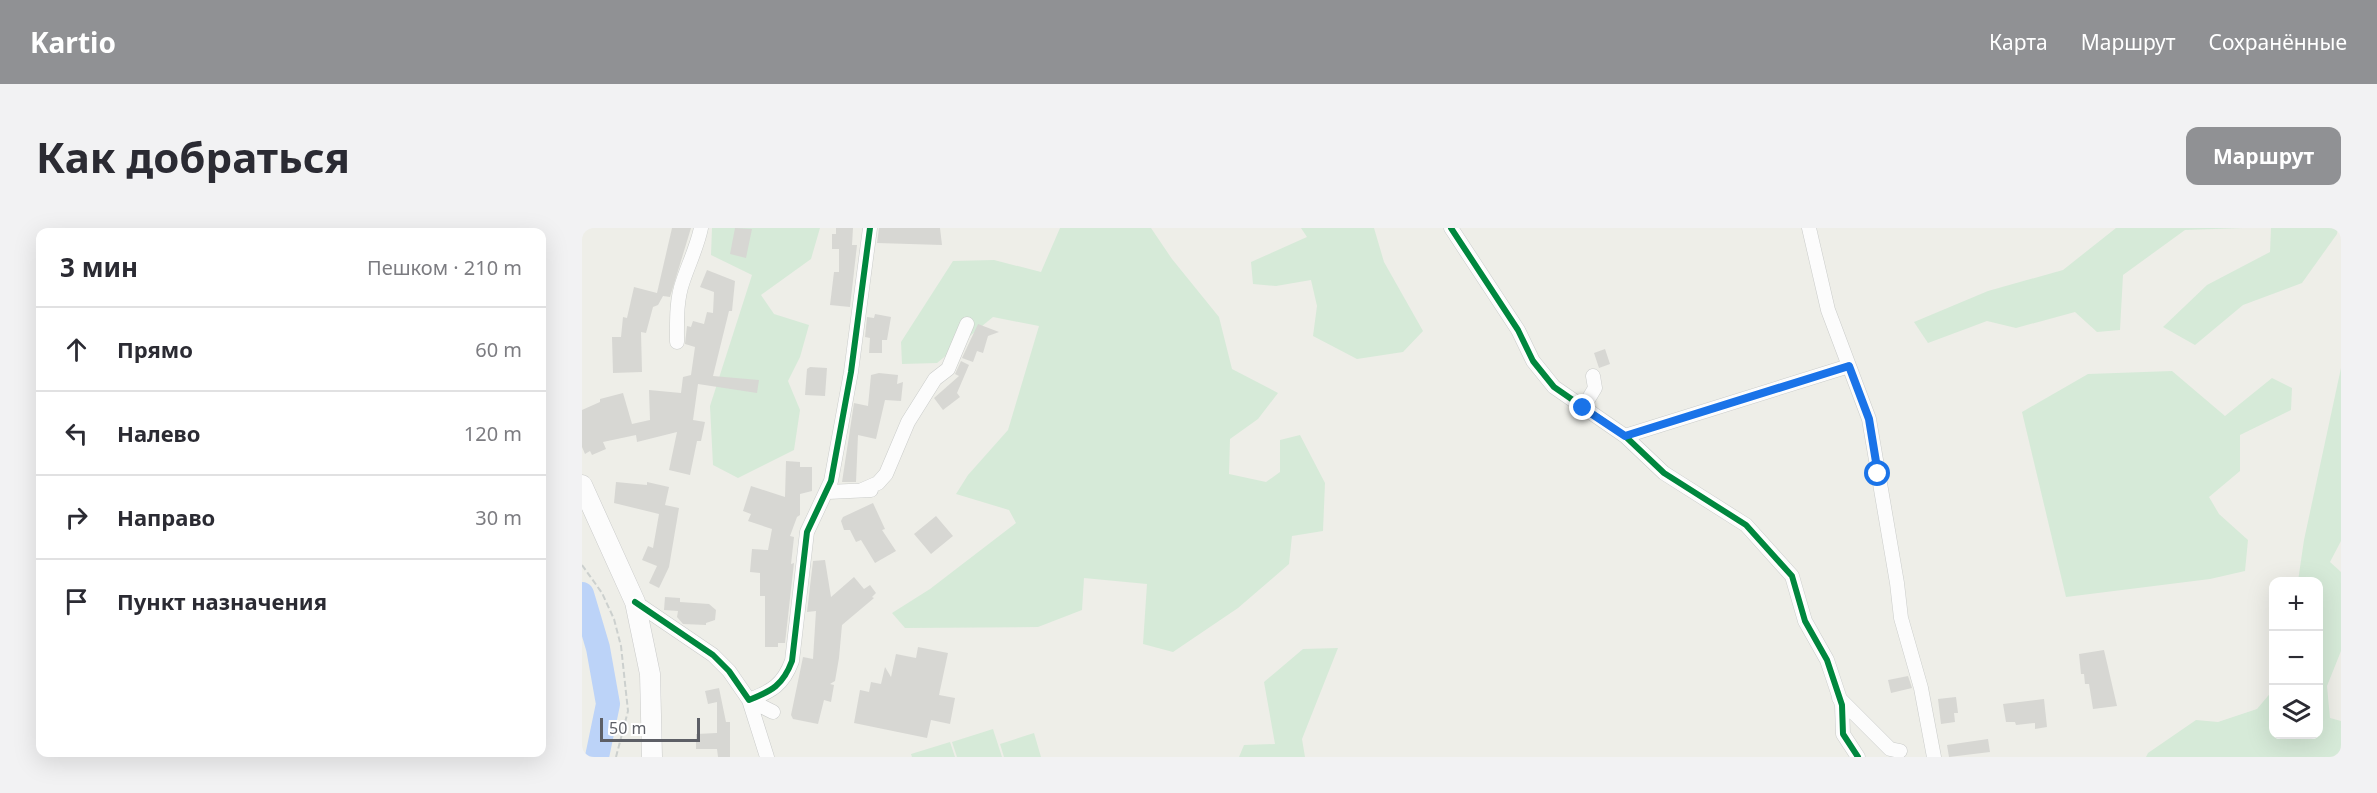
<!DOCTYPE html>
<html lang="ru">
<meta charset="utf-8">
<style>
body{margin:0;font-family:"Noto Sans",sans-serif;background:#f2f2f3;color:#2b2b33}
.controls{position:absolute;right:18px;bottom:18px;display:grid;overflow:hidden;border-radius:12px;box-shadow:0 6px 24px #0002}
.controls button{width:54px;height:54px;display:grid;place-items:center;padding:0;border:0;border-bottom:2px solid #e1e1e2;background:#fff;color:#2b2b33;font:30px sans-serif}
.scale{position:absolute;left:18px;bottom:15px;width:100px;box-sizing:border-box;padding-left:6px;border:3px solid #5d5f66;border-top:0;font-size:16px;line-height:21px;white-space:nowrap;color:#5d5f66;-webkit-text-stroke:4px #fff;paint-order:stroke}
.stop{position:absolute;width:18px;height:18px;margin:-14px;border:4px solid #1a73e8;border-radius:50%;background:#fff}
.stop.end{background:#1a73e8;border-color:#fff;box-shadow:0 2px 6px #0008}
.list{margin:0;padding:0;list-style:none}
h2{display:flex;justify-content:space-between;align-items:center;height:78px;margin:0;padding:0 24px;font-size:26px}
h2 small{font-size:20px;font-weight:400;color:#7c7c81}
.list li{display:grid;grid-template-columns:39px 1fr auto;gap:18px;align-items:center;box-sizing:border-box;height:84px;padding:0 24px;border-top:2px solid #e1e1e2}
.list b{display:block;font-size:22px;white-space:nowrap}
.list em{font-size:20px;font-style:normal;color:#7c7c81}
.icon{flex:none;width:33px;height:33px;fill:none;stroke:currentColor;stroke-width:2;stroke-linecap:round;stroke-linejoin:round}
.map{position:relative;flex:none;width:1759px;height:529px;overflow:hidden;border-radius:12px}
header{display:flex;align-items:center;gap:36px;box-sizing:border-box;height:84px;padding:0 30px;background:#909194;color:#fff}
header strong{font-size:28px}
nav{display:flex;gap:33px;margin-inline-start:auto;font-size:21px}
.intro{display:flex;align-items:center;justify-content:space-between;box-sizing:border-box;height:144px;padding:0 36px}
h1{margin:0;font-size:42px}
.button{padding:15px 27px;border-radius:12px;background:#909194;color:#fff;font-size:21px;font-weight:700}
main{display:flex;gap:36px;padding:0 36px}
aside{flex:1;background:#fff;border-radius:12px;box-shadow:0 6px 24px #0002}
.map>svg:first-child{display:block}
</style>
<header>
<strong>Kartio</strong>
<nav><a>Карта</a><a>Маршрут</a><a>Сохранённые</a></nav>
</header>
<div class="intro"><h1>Как добраться</h1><a class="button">Маршрут</a></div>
<main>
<aside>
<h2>3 мин<small>Пешком · 210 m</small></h2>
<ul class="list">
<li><svg class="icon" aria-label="ahead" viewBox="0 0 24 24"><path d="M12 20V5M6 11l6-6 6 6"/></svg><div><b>Прямо</b></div><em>60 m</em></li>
<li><svg class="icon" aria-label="left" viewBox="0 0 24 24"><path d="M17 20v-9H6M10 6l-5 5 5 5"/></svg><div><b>Налево</b></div><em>120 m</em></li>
<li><svg class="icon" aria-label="right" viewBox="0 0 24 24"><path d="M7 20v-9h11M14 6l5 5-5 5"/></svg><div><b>Направо</b></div><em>30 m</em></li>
<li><svg class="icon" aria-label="arrive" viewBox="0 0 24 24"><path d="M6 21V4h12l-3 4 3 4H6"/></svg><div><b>Пункт назначения</b></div></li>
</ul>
</aside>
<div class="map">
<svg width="1759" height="529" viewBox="0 0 1759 529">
<rect width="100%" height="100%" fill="#eeeee8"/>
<!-- green -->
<path fill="#d6ead8" d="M130 0H238L229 31 179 67 192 86 227 97 218 129 206 153 218 182 212 222 156 250 131 237 128 178 170 47 129 27Z
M478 0H569L590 31 637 89 650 141 696 165 676 191 648 211 647 246 684 254 698 244V212L718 207 743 255 741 303 710 308 707 336 656 380 591 424 561 416 565 356 502 350 500 382 456 399 323 400 310 385 348 361 434 295 427 282 374 266 386 247 426 202 457 98 411 89 355 135 320 136 319 114 371 33 412 32 459 44Z
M719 0H792L802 34 841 103 821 124 775 131 731 108 735 78 729 52 694 58 671 56 669 34 725 9Z
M1534 0H1661L1603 2 1541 47 1538 102 1515 104 1493 84 1434 100 1405 93 1346 115 1332 94 1406 63 1481 42Z
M1689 0H1756L1755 6 1720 55 1661 77 1613 117 1581 99 1625 57 1688 24Z
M1759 140V313L1748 334 1759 344V423L1745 458 1748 490 1759 493V529H1564L1566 525 1614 492 1636 494 1675 481 1691 462 1692 506H1736V353H1716L1722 312Z
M1590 143 1643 188 1690 150 1710 160 1709 182 1658 207V243L1627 269 1637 286 1666 312 1663 343 1628 351 1484 369 1440 184 1506 146Z
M756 420 720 511 723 529H657L662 517 693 516 682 454 721 421Z
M411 501 420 529H375L370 514Z
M452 505 459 529H422L418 516Z
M368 514 373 529H330L329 526Z"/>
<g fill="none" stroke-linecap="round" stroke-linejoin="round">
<!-- river -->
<path stroke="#bcd3f8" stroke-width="24" d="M0 366 16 420 26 476 15 529"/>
</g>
<!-- building -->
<path fill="#d7d7d3" d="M90 0H109L88 69 81 68 76 77 71 79 64 105 59 104 60 144 31 145 30 109H39L41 89 45 90 52 59 75 65Z
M153 0 170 1 164 30 148 26Z
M254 0H271L270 17H275L268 79 248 77 252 44H257V21H250V6H254Z
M297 0H358L360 17 295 15Z
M125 42 153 53 150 83H147L131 148 177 152 175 165 116 156 111 192 123 194 119 213H115L108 247 87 242 95 204 55 214 54 207 21 214 24 221 10 227 8 223 3 226 0 219V182L18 174V171L41 165 50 196 68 192 67 162 99 165 101 149 109 147 113 119 103 116 105 98 109 99 111 93 122 96 125 84 131 85 132 64 118 59Z
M293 86 309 89 305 112H300V125H287L288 110 283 109 285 89 292 90Z
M396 96 417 104 406 108 401 125 395 123 391 134 380 130Z
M1023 121 1028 136 1017 140 1012 125Z
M379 133 387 137 375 165 378 169 361 182 352 170 377 148 373 146Z
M228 139 245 140 243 168 223 167 225 141Z
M297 145 316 147 315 156 321 154 319 173 303 172 294 211 276 207 274 254H260L272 175 286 178 289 147Z
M204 233 218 234V239H230V263L218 266V287L215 289 208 308 212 309 209 336 212 335 203 415H196V419H183V368H178V345L168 344 170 321 186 322 190 301 166 293 169 286 161 283 169 258 203 269Z
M34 254 65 257V254L87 259 83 277 97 280 87 339 77 360 67 355 75 338 60 332 66 318 71 320 77 286 32 275Z
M291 275 303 301 300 302 314 323 293 335 279 312 274 314 268 302H262L259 293 261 289Z
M354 288 371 308 349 326 332 306Z
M243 332 249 369 272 349 282 361 288 357 294 365 290 369 292 370 260 397 257 430 253 453 248 456 252 457 249 474 242 472 236 496 211 491 209 487 221 429 231 431 234 383 225 384 231 333Z
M83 369 98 370V374L127 376 134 382 133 392 124 395V397L101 396 95 389 96 383 82 382Z
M336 419 366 425 357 467 373 470 368 496 349 492 345 510 272 495 278 462 287 464 289 454 299 456 303 439 309 449 314 426 334 430Z
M1522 422 1535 478 1511 481 1507 456H1503L1502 446H1499L1497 426Z
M1326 448 1330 460 1309 465 1306 452Z
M137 460 144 494H148V529H136L135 521H114V506L135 505V474L126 476 123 463Z
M1374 469 1376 485H1372L1373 494 1359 496 1356 471Z
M1462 471 1465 499 1453 501V495L1434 497 1433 494H1424L1421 476Z
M1406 511 1408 524 1367 529 1365 517Z"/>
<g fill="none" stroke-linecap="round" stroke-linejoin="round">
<!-- street casing -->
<g stroke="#caccca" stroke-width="15">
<path id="street" d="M869 0 936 102 951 133 972 159 1043 208
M1227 0 1246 82 1287 191 1315 355 1319 390 1339 460 1352 529
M95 114C95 94 94 72 101 53 107 35 115 19 119 0
M1267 138 1043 208 1082 245 1164 297 1210 348 1223 393 1245 432 1260 477 1261 506 1276 529
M1001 180 1013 160 1011 148
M280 262 296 255 304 246 326 194 353 151 366 141 385 96
M246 264 289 262
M53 374 131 427 147 443 167 472C190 463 201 457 210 433L225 304 249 253 269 144 288 0
M1257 470 1308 521 1318 523
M167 472 185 529
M167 472 191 484"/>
</g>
<!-- secondary casing -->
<g stroke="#cacbca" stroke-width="21">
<path id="secondary" d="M0 257 53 374 68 446 70 529"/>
</g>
<!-- path -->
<path stroke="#ccd0ce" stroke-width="2" stroke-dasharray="6 3" stroke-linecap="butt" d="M0 337 20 365 32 391 39 418 46 483 34 529"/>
<!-- street -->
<use href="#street" stroke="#fcfcfc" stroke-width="14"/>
<!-- secondary -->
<use href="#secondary" stroke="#fcfcfc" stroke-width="20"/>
<!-- cycleway casing -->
<g stroke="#fff" stroke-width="10">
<path id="cycleway" d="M869 0 936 102 951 133 972 159 1043 208
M1267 138 1043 208 1082 245 1164 297 1210 348 1223 393 1245 432 1260 477 1261 506 1276 529
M53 374 131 427 147 443 167 472C190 463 201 457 210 433L225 304 249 253 269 144 288 0"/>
</g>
<!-- cycleway -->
<use href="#cycleway" stroke="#00873e" stroke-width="6"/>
</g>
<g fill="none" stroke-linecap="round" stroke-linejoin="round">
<!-- route -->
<path stroke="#1a73e8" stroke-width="8" d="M1001 180 1043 208 1267 138 1287 191 1296 246"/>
</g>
</svg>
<div class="controls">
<button>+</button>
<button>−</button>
<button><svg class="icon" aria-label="layers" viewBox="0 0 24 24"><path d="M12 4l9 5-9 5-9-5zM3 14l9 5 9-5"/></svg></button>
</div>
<div class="scale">50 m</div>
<div class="stop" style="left:1296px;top:246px"></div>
<div class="stop end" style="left:1001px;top:180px"></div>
</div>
</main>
